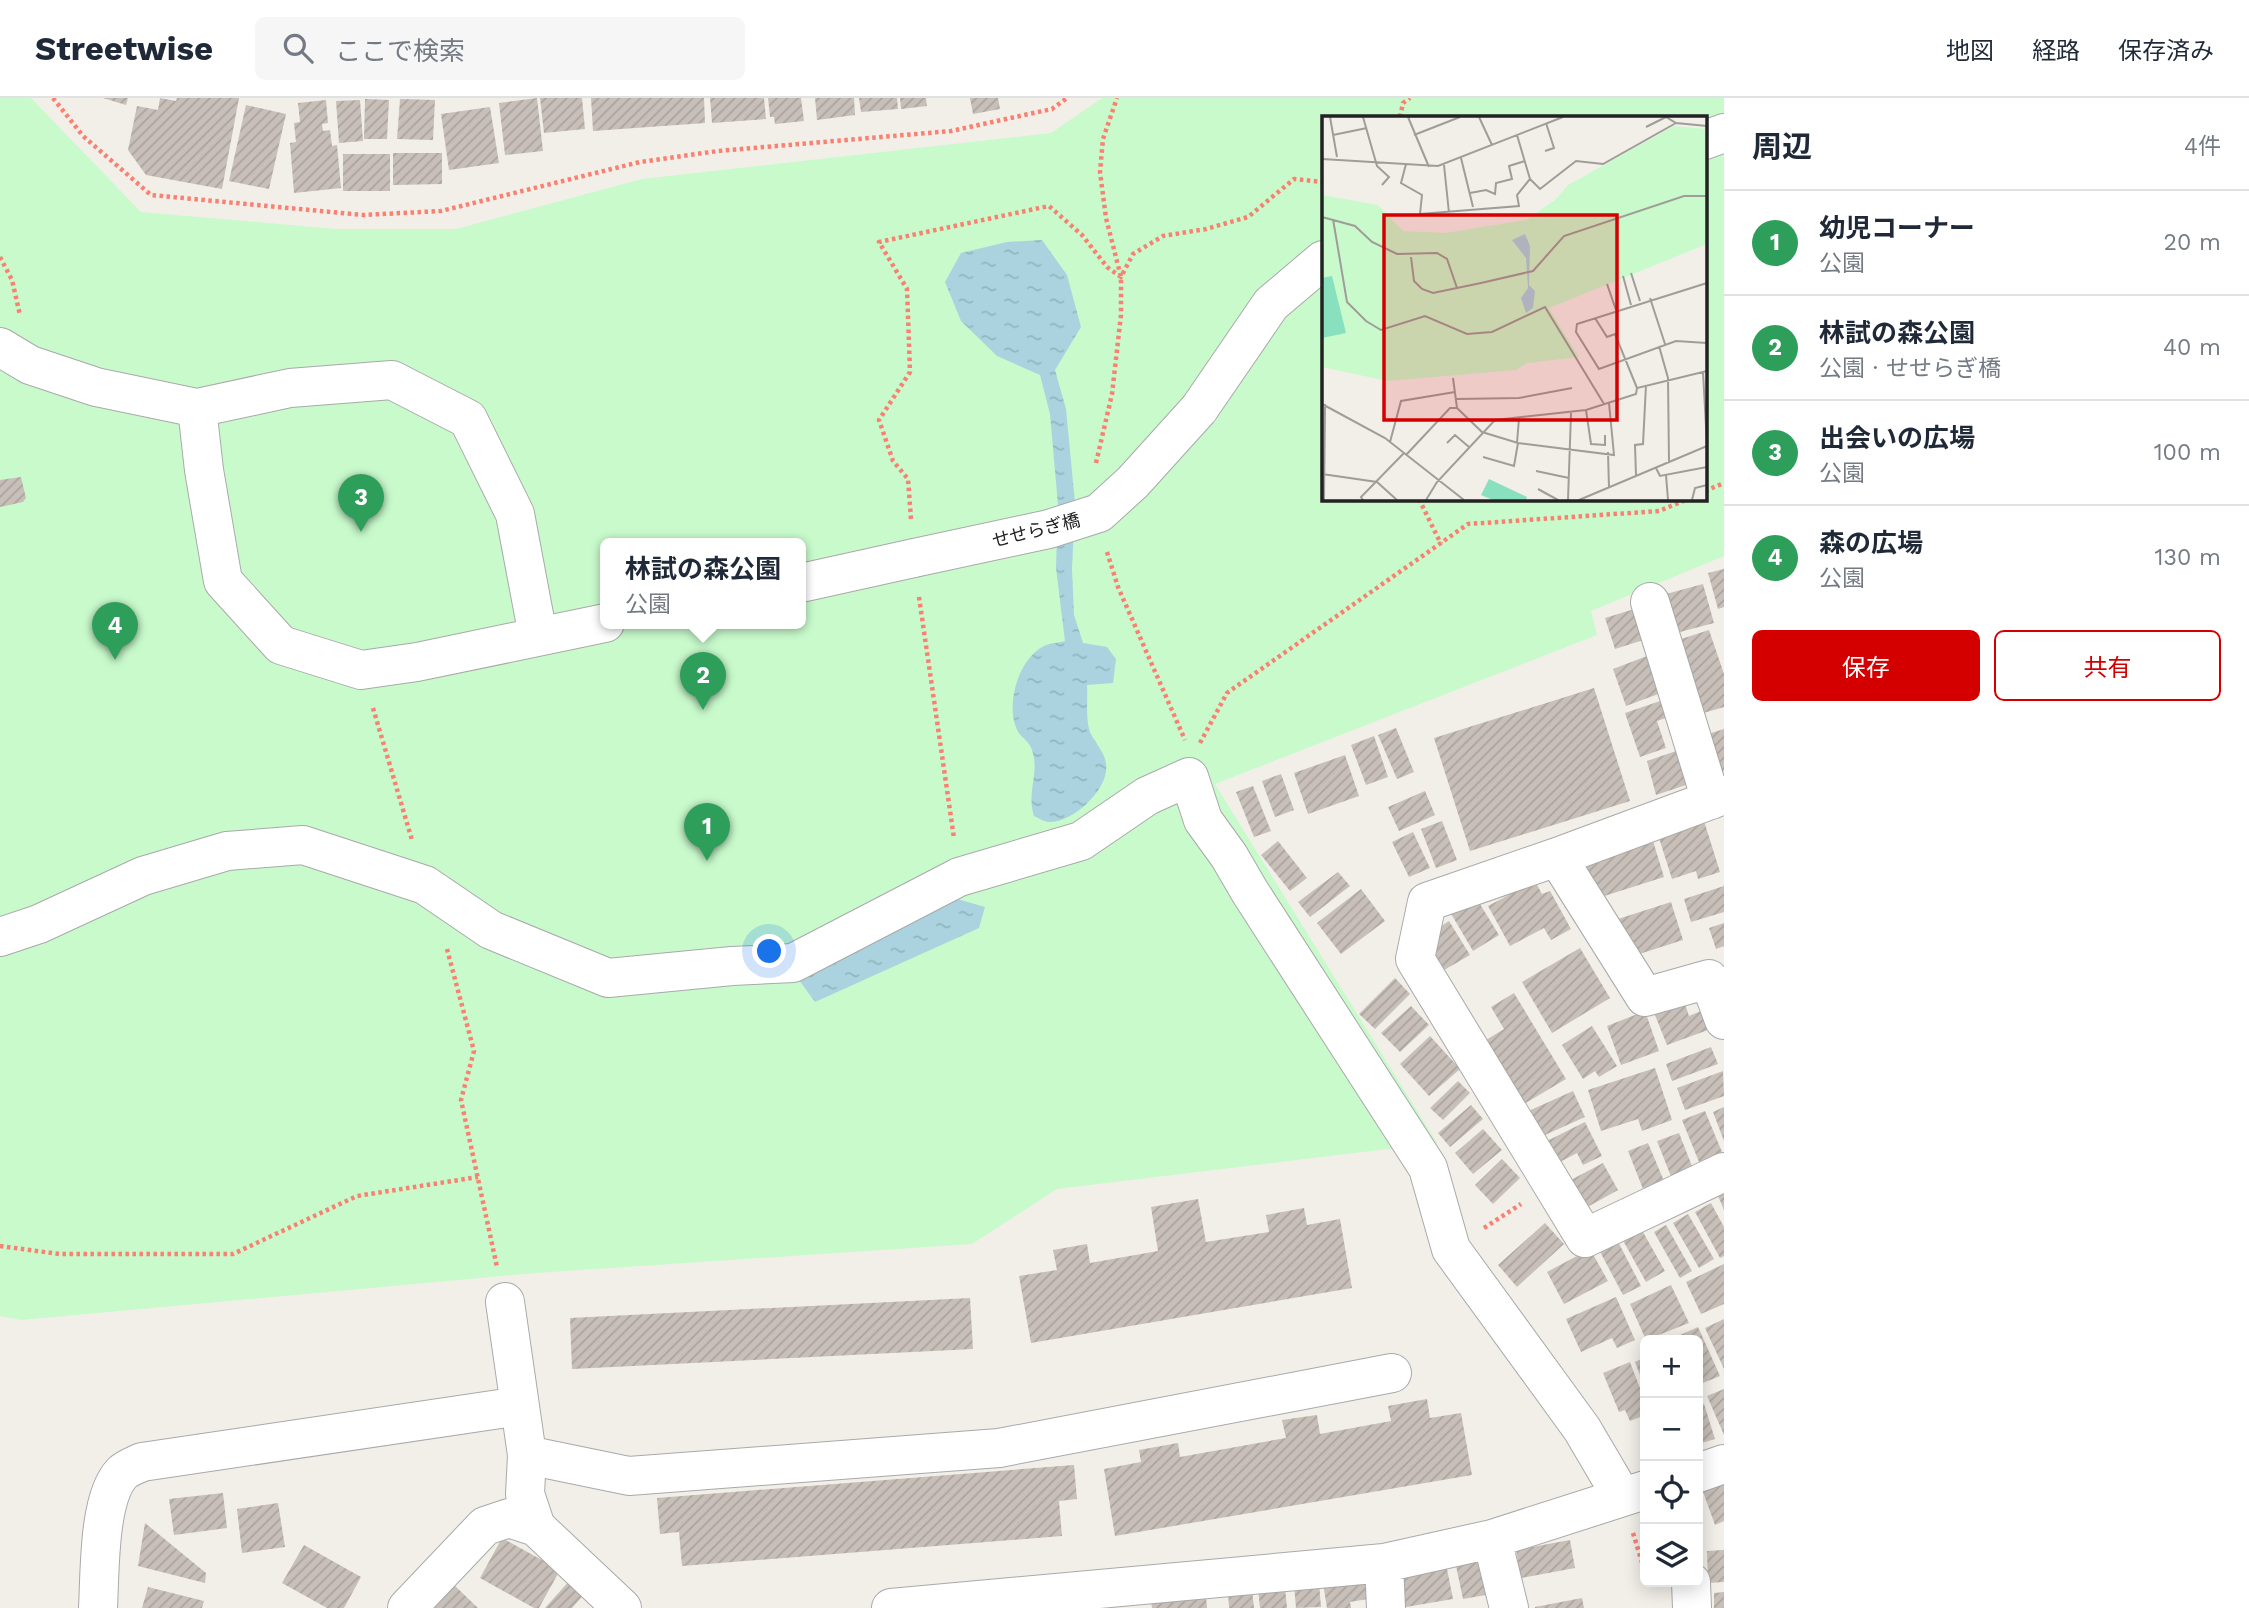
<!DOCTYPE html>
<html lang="ja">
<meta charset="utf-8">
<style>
body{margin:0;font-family:"Work Sans","Noto Sans JP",sans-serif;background:#f6f6f7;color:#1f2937}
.controls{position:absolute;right:21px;bottom:21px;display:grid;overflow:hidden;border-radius:10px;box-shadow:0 4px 18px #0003}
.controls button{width:63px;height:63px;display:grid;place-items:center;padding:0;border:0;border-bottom:2px solid #e0e1e3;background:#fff;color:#1f2937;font:35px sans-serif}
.you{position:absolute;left:770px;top:854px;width:24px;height:24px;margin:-18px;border:5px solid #fff;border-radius:50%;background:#1a73e8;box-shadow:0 0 0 10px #1a73e833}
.badge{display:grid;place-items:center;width:46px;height:46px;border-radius:50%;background:#d40000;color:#fff;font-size:23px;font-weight:700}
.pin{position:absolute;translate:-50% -58px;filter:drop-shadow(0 2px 4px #0008)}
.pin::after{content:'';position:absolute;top:37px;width:24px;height:21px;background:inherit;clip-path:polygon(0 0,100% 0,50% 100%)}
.popup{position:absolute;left:600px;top:440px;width:206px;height:91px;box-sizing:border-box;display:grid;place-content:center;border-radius:10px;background:#fff;filter:drop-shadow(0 2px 5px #0005);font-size:23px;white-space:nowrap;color:#747a83}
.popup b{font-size:26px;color:#1f2937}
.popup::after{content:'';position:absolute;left:50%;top:100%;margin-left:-14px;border:14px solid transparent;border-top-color:#fff}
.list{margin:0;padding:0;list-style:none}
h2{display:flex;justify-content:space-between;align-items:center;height:91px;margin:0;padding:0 28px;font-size:30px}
h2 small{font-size:23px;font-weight:400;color:#747a83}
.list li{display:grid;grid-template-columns:46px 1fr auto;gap:21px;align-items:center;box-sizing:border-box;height:105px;padding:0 28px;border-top:2px solid #e0e1e3}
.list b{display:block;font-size:26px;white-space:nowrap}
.list p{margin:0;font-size:23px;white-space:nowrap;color:#747a83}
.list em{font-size:23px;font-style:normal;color:#747a83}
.actions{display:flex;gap:14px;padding:21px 28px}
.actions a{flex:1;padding:16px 0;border:2px solid #d40000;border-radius:10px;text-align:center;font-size:24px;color:#d40000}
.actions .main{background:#d40000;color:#fff}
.icon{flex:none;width:38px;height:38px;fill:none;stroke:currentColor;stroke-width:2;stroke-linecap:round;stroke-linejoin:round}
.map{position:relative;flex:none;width:1724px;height:1510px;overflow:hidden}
header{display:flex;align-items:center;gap:42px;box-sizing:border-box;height:98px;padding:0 35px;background:#fff;border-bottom:2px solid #e0e1e3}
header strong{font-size:33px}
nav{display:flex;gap:38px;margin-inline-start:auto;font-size:24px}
.search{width:490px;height:63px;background:#f6f6f7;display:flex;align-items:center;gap:18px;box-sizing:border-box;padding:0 24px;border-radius:10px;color:#747a83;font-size:26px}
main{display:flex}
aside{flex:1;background:#fff}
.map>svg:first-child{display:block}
</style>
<header>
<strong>Streetwise</strong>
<div class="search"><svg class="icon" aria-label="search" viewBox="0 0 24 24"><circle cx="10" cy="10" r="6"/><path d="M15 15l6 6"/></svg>ここで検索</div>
<nav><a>地図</a><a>経路</a><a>保存済み</a></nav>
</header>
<main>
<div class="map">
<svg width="1724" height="1510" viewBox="0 0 1724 1510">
<defs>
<pattern id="water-ripples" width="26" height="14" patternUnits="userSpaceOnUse" patternTransform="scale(1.75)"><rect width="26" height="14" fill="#aad3df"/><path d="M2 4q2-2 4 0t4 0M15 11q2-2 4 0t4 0" fill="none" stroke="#92b5bf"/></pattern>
<pattern id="building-hatch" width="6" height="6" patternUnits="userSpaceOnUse" patternTransform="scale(1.75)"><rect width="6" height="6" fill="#c7bfb8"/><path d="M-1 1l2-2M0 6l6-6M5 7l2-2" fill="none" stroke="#aba49e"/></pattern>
</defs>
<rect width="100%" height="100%" fill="#f2efe9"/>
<!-- park -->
<path fill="#c8facc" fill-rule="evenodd" d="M0 0H31L141 114 336 131H456L642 81 1051 35 1102 0H1724V458L1591 513 1597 537 1215 686 1437 1045 1057 1091 972 1146 536 1175 21 1222 0 1218ZM1323 19H1705V401H1323ZM605 446H801V526H605Z"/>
<!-- water -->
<path fill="url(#water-ripples)" d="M1042 142 1067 177 1081 229 1055 272 1066 311 1075 405 1072 471 1074 517 1083 545 1107 549 1116 561 1113 585 1087 587C1088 602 1085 623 1091 636 1096 646 1105 655 1106 666 1110 690 1073 725 1049 724 1045 724 1038 720 1034 718 1027 696 1037 681 1034 660 1031 640 1020 642 1016 629 1006 605 1019 560 1044 548 1050 545 1058 545 1065 543L1056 470 1058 407 1050 316 1040 277 997 258 961 223 945 184 961 155 1007 144Z
M954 800 985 809 979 830 815 904 799 882Z"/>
<!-- building -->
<path fill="url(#building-hatch)" d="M103 0H128L126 7Z
M160 0 176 3 177 0H239L222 91 146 77 128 52 137 8 158 12Z
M537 0 543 53 505 57 499 5Z
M540 0H582L585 31 544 35Z
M591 0H704L705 25 593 33Z
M710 0H764L766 21 712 25Z
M768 0H801L804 23 775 26 774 19H770Z
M815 0H854L855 17 817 22Z
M859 0H897L898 11 861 14Z
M900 0H926L927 8 901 11Z
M970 0H998L1000 11 973 16Z
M365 1 389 2 387 41H364Z
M400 1 435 2 433 42 397 41Z
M326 2 328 25 322 26 323 33 330 32 332 48 337 47 341 90 294 95 290 45 296 44 294 25 300 24 298 5Z
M360 2 363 43 339 45 336 3Z
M246 7 286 16 269 91 229 83Z
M490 9 499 65 449 72 441 16Z
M393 55H442V86L393 87Z
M343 56H390V93H343Z
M21 379 26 400 23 404 0 409V382Z
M1724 471V509L1718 511 1708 475Z
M1703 486 1714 525 1665 538 1655 499Z
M1644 508 1653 539 1615 551 1605 520Z
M1709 532 1724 576V609L1700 616 1675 543Z
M1647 558 1661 595 1626 608 1613 571Z
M1594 590 1630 703 1470 753 1434 640Z
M1666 601 1672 618 1657 623 1666 650 1640 659 1625 615Z
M1396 630 1414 674 1397 681 1378 637Z
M1724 631V673L1717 675 1705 637Z
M1374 638 1388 679 1366 687 1351 647Z
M1679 652 1689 686 1656 697 1647 663Z
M1345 657 1359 698 1308 716 1294 675Z
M1281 676 1294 712 1275 719 1262 683Z
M1253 688 1271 733 1254 739 1236 694Z
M1425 693 1435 717 1399 733 1388 709Z
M1442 723 1457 762 1436 770 1421 731Z
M1704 723 1720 774 1698 781 1696 773 1672 781 1658 737Z
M1413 734 1430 770 1409 779 1392 744Z
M1278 743 1307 780 1290 793 1261 757Z
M1653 743 1664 779 1595 801 1584 766Z
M1338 774 1350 788 1310 819 1298 804Z
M1535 783 1542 796 1550 793 1571 831 1551 842 1544 830 1510 848 1488 808Z
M1724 788V814L1691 824 1684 801Z
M1361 791 1385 823 1341 856 1317 825Z
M1475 798 1499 837 1473 853 1450 814Z
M1671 804 1683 842 1630 859 1618 821Z
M1449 823 1470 857 1439 875 1432 841 1435 832Z
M1724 825V848L1716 851 1709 830Z
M1580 850 1610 900 1552 935 1522 884Z
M1395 880 1410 896 1375 931 1359 916Z
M1514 895 1566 981 1519 1009 1481 945 1504 931 1491 909Z
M1685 906 1689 918 1701 913 1708 932 1667 947 1655 917Z
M1411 908 1429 927 1400 954 1381 935Z
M1645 913 1659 953 1621 967 1607 928Z
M1592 928 1617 968 1599 979 1595 973 1583 981 1562 947Z
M1430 938 1460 971 1429 998 1400 966Z
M1711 949 1718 966 1672 983 1666 966Z
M1655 970 1672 1022 1642 1033 1638 1021 1601 1033 1588 992Z
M1723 973 1724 998 1685 1012 1677 990Z
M1458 983 1470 995 1443 1022 1430 1010Z
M1573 993 1585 1019 1536 1041 1524 1015Z
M1471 1007 1483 1021 1450 1049 1438 1035Z
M1724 1009V1043L1713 1014Z
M1705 1013 1722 1054 1699 1064 1682 1022Z
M1585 1024 1602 1058 1583 1067 1577 1055 1558 1065 1547 1043Z
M1483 1031 1502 1052 1473 1076 1455 1055Z
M1679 1035 1694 1073 1672 1081 1657 1043Z
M1648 1045 1664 1083 1643 1091 1628 1053Z
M1502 1061 1520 1080 1493 1106 1475 1087Z
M1603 1065 1618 1092 1582 1112 1567 1084Z
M1724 1090V1112L1716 1093Z
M1198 1101 1206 1144 1269 1134 1266 1117 1304 1110 1307 1127 1340 1121 1352 1190 1031 1245 1019 1178 1057 1172 1053 1152 1087 1146 1090 1165 1158 1153 1151 1109Z
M1711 1105 1724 1129V1158L1720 1160 1695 1114Z
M1688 1116 1714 1161 1699 1170 1673 1125Z
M1545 1125 1564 1146 1517 1189 1498 1167Z
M1639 1127 1665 1173 1646 1184 1620 1137Z
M1666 1127 1692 1173 1680 1180 1654 1134Z
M1615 1138 1641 1188 1623 1197 1597 1148Z
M1590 1151 1608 1183 1564 1206 1547 1174Z
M1724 1166V1206L1701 1216 1686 1184Z
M1671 1187 1689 1225 1646 1242 1630 1206Z
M1616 1199 1635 1242 1617 1250 1612 1240 1581 1254 1566 1221Z
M970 1200 973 1251 572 1271 570 1220Z
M1724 1221V1271L1705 1230Z
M1698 1229 1720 1278 1698 1287V1242H1669Z
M1645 1259V1290L1635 1264Z
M1630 1264 1645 1303V1317L1630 1323 1625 1312 1619 1314 1603 1275Z
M1724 1291V1337L1707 1298Z
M1427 1301 1430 1320 1461 1315 1472 1377 1115 1438 1104 1371 1141 1364 1139 1352 1178 1345 1180 1359 1286 1340 1282 1322 1317 1317 1320 1336 1391 1323 1388 1308Z
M1704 1306 1715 1341 1698 1346V1308Z
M1074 1367 1077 1401 1059 1403 1062 1438 682 1468 679 1434 660 1436 657 1400Z
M1724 1383V1423L1715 1427 1702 1391Z
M223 1395 227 1430 174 1437 169 1401Z
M278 1405 285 1449 242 1455 237 1411Z
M145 1425 206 1475 205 1485 138 1468Z
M502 1440 560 1472 539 1510H534L480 1480Z
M1570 1442 1575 1470 1521 1480 1516 1452Z
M304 1447 361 1479 344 1510H327L282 1485Z
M1724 1452V1484L1708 1485 1707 1453Z
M1483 1457 1491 1496 1463 1501 1455 1463Z
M1446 1466 1453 1501 1400 1510 1393 1475Z
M1364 1479 1368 1501 1350 1504 1351 1510H1327L1323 1485Z
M571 1481 586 1494 572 1510H545Z
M1319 1485 1321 1509 1296 1510 1294 1487Z
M454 1487 478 1510H432Z
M148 1489 204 1503 202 1510H142Z
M1285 1489 1287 1510H1260L1258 1491Z
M1252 1492 1254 1510H1229L1228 1494Z
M1724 1494V1510H1714V1495Z
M1206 1498 1207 1510H1152L1151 1503Z
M1582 1500 1584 1510H1535V1509Z"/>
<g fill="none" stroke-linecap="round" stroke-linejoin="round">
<!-- minor casing -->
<g stroke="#a9a9a9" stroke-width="40">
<path id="minor" d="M1705 42 1724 35
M0 249 30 267 96 289 197 310 290 290 392 282 468 321 515 416 538 538
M197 310 204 372 223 483 281 547 361 572 417 564 605 525
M1199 311 1271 206 1323 162
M801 485 914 460
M1650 504 1711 702
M1724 697 1557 759 1427 804 1415 861 1585 1140 1724 1074
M1557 759 1645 899 1709 881 1724 922
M0 839 39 826 143 778 227 753 303 747 425 787 491 832 608 880 732 868 793 865 959 779 1081 743 1147 698 1189 679 1203 722 1229 758 1250 794 1428 1070 1451 1151 1582 1331 1622 1399
M505 1204 527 1357 525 1396 536 1429
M527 1357 629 1378 999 1350 1392 1275
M1698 1375 1724 1366
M1492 1441 1509 1510
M1384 1465 1386 1510
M1691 1484 1692 1510
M98 1510C100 1475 98 1400 122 1375 127 1370 136 1367 142 1364L520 1308
M407 1510 485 1428 509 1420 536 1429 622 1510
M891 1510 1384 1465 1492 1441 1645 1392"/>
</g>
<!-- path -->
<path stroke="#fa8072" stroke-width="4.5" stroke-dasharray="3.5 3.5" stroke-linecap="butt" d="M53 0 83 38 151 97 363 117 441 113 640 64 718 53 951 33 1052 11 1067 0
M1400 19 1403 5 1410 0
M0 159 12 182 20 217
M1096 365 1112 296 1121 217V179L1106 120 1100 74 1103 41 1117 0
M1705 393 1724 385
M1419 401 1441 446
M911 421 908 381 893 363 879 322 910 274 907 191 879 144 1049 108 1082 137 1107 169 1121 179 1133 156 1163 138 1206 131 1248 119 1294 81 1323 84
M1107 454 1118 489 1185 642
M919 499 954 740
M373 610 412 742
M1200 645 1227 595 1468 426 1659 413 1688 401
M447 851 474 953 461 1002 497 1169
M1484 1130 1521 1106
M0 1148 59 1156H233L357 1098 478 1079
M1633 1435 1645 1474"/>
<!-- minor -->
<use href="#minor" stroke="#fff" stroke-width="38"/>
<!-- minor-bridge casing -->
<g stroke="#a9a9a9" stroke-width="40" stroke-linecap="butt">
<path id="minor-bridge" d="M914 460 1049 431 1099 415 1133 384 1199 311"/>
</g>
<!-- minor-bridge -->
<use href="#minor-bridge" stroke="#fff" stroke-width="38"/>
</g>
<g text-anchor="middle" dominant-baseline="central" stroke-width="5" stroke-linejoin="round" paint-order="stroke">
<!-- street labels -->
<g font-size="18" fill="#222" stroke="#fff">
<text transform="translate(1036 432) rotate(-14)">せせらぎ橋</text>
</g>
</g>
<!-- overview -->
<g transform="translate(1322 18)">
<rect width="385" height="385" fill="#f2efe9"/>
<path d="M352 10 385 13V128L227 192 257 241 205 247 194 254 65 265 0 251V79L56 89 81 115 124 117 204 104 233 84 246 69Z" fill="#c8facc"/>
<path d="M10 160 24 217 0 222V162ZM167 363 205 381 204 384H171L159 379Z" fill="#88e0be"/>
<path d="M203 118 208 130 207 169 213 175 211 192 204 197 199 182 206 172 204 142 190 124Z" fill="#aad3df"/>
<path fill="none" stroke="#9f9d99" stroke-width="2" d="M8 1 15 41M41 1 55 50 67 61 60 69M86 1 107 51M157 1 170 29M324 11 344 1 354 7 385 10M11 19 45 12M92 19 138 1M223 35 232 32 224 7M139 42 151 91M0 43 116 50 241 1M84 48 79 67 100 79 98 98 197 90 195 79 208 63 195 19M122 49 127 97M208 63 218 73 254 45 281 48 354 7M148 77 164 74 173 78 174 67 190 63 187 50 203 45M0 101 33 110 50 126 75 138 115 137 125 143 135 172M11 103 25 186 44 205 59 214 103 200 145 218 170 216 223 191 282 288M89 141 92 165 100 173 111 177 159 167 211 155 242 120 362 80H385M309 157 318 185M301 160 309 189M385 167 255 208 254 216 277 253 354 225 385 227M285 168 294 194M328 182 343 228M273 202 285 221 293 218 315 272M337 230 346 262 347 346M381 256 385 329M131 262 135 292 160 316 196 327 292 339 287 287M134 283 197 282 250 272M0 288 63 322 142 384M264 294 269 328 283 329V319M68 326 79 285 133 276M125 327 133 319 147 331M195 327 197 302M286 336 287 372M84 339 128 292H135M161 341 192 350 196 327M334 352 338 360 385 351M214 355 247 362M0 358 55 366 75 384M344 359 346 384M314 360 313 329 321 328 324 269M216 373 236 384M2 384 3 288M41 384 39 381 82 337M104 384 115 366 173 304 264 294 314 278 315 272 385 255M246 384 249 297M257 384 385 330M370 384 373 372 385 369"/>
<path fill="#d40000" fill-opacity="0.15" stroke="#d40000" stroke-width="3.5" d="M62 99H295V304H62Z"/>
<rect width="385" height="385" fill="none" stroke="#222" stroke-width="3.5"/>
</g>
</svg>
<div class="controls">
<button>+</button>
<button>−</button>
<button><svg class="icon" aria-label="locate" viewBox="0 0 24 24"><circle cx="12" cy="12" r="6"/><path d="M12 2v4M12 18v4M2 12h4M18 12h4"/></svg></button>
<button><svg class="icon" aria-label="layers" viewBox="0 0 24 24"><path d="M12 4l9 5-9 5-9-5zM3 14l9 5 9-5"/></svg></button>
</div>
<div class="you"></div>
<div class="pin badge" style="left:707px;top:763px;background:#2e9e5b">1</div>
<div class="pin badge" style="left:703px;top:612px;background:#2e9e5b">2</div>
<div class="popup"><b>林試の森公園</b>公園</div>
<div class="pin badge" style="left:361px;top:434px;background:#2e9e5b">3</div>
<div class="pin badge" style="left:115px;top:562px;background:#2e9e5b">4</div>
</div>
<aside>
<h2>周辺<small>4件</small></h2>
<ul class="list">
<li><span class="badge" style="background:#2e9e5b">1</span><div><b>幼児コーナー</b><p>公園</p></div><em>20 m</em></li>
<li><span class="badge" style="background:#2e9e5b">2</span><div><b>林試の森公園</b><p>公園 · せせらぎ橋</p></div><em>40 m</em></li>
<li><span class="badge" style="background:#2e9e5b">3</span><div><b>出会いの広場</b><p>公園</p></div><em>100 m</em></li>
<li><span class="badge" style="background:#2e9e5b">4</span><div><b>森の広場</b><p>公園</p></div><em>130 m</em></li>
</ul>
<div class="actions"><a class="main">保存</a><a>共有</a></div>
</aside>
</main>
